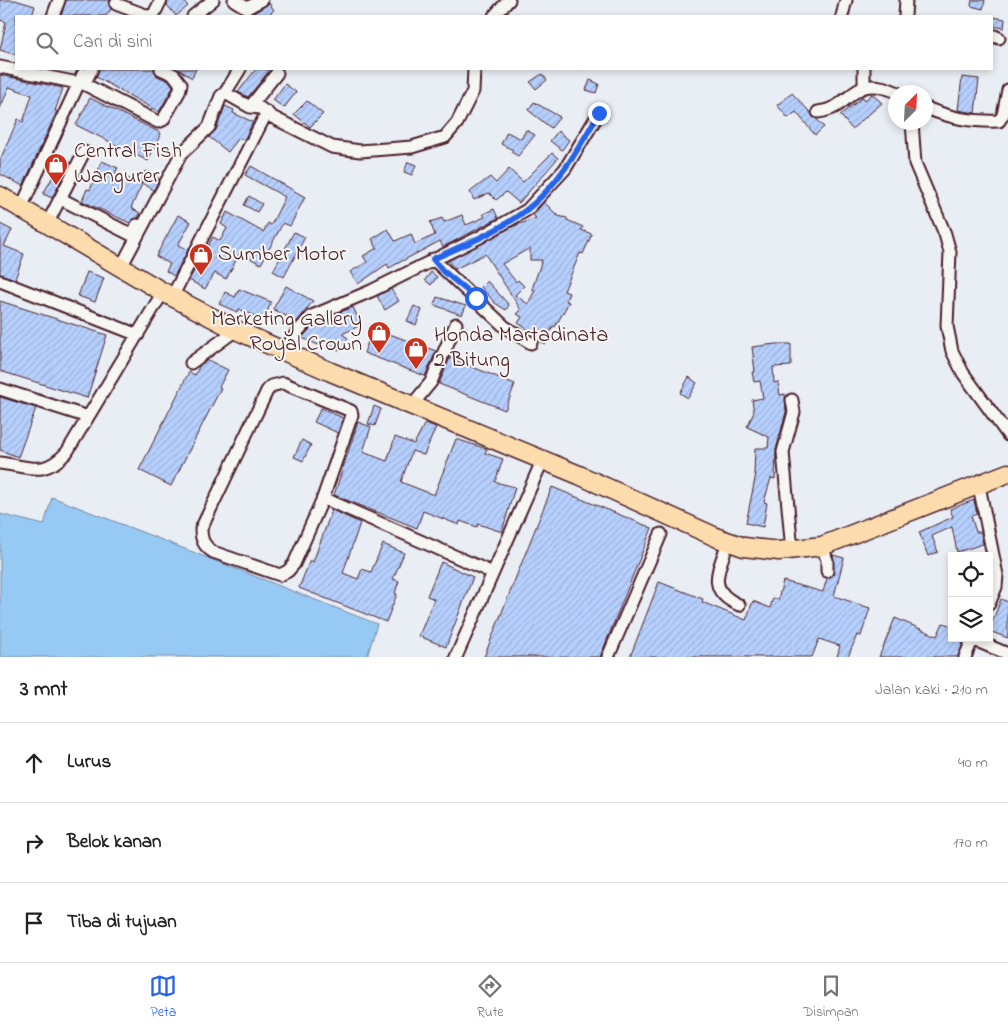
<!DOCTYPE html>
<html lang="id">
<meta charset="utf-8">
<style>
body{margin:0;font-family:"Indie Flower",sans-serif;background:#f6f6f6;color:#222}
.controls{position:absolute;right:15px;bottom:15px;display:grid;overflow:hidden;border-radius:0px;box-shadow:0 2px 8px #0003}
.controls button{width:45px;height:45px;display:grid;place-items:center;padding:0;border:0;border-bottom:1px solid #e0e0e0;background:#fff;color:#222;font:25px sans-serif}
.compass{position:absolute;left:888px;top:85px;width:45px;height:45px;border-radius:50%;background:#fff;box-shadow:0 2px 8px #0003;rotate:24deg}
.stop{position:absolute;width:15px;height:15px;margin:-11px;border:4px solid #2563eb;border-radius:50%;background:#fff}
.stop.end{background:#2563eb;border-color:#fff;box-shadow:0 1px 5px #0008}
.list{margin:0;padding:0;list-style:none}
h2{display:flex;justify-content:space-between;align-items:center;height:65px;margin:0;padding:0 20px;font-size:21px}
h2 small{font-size:16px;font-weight:400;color:#767676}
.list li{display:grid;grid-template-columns:32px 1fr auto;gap:15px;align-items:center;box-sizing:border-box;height:80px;padding:0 20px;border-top:1px solid #e0e0e0}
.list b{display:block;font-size:19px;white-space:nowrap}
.list em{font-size:16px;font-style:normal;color:#767676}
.icon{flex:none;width:28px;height:28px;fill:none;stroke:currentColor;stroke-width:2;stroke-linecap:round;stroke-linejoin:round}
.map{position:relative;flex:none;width:1008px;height:657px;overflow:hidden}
.search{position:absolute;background:#fff;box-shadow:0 2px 8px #0003;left:15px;right:15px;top:15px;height:55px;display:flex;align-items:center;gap:12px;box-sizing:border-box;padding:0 18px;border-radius:0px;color:#767676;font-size:19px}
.sheet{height:305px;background:#fff}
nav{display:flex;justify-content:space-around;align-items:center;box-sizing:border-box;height:70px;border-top:1px solid #e0e0e0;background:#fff;font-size:14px;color:#767676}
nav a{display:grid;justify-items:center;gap:2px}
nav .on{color:#2563eb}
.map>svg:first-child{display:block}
</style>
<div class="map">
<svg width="1008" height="657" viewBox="0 0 1008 657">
<defs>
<pattern id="building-hatch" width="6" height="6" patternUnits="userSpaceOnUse" patternTransform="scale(1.25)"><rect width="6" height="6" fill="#b6d0fe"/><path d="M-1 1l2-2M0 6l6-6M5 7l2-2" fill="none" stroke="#9eb2da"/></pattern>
</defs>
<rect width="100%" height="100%" fill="#e9eef4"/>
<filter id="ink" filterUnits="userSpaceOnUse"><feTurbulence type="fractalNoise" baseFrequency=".02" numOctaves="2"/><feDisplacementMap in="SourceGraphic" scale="10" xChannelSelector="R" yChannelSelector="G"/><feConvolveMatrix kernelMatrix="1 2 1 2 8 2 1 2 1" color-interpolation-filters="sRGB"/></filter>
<g filter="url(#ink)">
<!-- water -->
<path fill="#96caf4" stroke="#7886a4" d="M52 497 377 624 367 657H0V514L44 525Z"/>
<!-- building -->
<path fill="url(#building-hatch)" stroke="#4a1f2b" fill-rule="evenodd" d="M0 0H15L35 6 32 16H16V55L0 50 6 22 0 20Z
M66 0H110L109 5 111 9 106 16H61Z
M168 0H183L188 6 176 16 167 5Z
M972 0H985L983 9 971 6Z
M269 3 274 10 267 16H238L242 14 251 15Z
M992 17 1005 19 1004 28 992 26Z
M99 69H154L157 76 169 81 173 86 172 89 159 112 96 77Z
M178 69H196L192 78Z
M256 69H266L269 71 248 97 238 92Z
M542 74 547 80 536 89 530 82Z
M0 75 63 88 55 111H57L23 186 0 174V160L18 119 23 122 32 95 9 87 0 109Z
M962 77 979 79 975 113 958 110Z
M590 80 599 84 596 93 586 90Z
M285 84 296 92 284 108 273 100Z
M792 93 824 127 815 135 796 112 788 118 777 105Z
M872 94 882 103 852 129 840 115 863 97 865 100Z
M90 98 161 133 148 161 76 125Z
M307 101 323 114 310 127 294 114Z
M534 102 560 117 551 128 528 110Z
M225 106 234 110 233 113 253 122 244 140 239 138 228 152 209 137 216 130Z
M526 130 535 135 518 156 511 152 513 150 501 144 507 132 521 139Z
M558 131 569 140 562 150 550 141Z
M552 153 558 158 519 203 506 192 496 200 489 193 474 200 470 192 490 177 496 183 509 169 523 182Z
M102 161 118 168 115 173 142 184 131 208 140 213 138 218 130 223 82 201 87 189 90 190Z
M408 162 416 165 412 175 404 172Z
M251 166 305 197 290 226 283 223 261 264 240 253 226 279 215 273 205 289 189 280 213 237 220 241 227 228 221 224 227 212 263 232 268 223 271 225 285 197 245 175Z
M56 171 64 175 52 198 43 194Z
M145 171 159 179 154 190 140 182Z
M249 196 262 204 257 212 244 205Z
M544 202 558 216 567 218V220L583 227 581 230 592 234 583 254 580 253 564 291 569 293 566 301 569 302 555 327 553 326 545 344 538 341 536 335 518 323 522 317 517 314 521 310 485 254 455 269 448 261 514 226 536 218 533 215ZM530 248V260H542L532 289 535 290 528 304 515 295 524 286 518 280 516 282 502 264Z
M494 209 498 218 443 247 440 241 389 268 387 264 358 284 350 272 367 262 363 256 377 248 372 239 388 229 395 241 411 234 415 244 435 235 430 222 442 218 444 222 462 215 466 225 485 217 483 214Z
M178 215 191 222 178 245 188 250 174 276 166 271 170 264 156 256Z
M0 224 12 230 4 246 24 254 15 279 0 274Z
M294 232 305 237 284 277 273 271Z
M87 272 104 278 95 302 78 296Z
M431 272 437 277 431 285 425 280Z
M487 281 509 305 506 310 495 303 481 287Z
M286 286 313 301 297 322 273 309Z
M239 289 271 302 264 320 239 309 237 312 219 304 225 292 235 297Z
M391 289 399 301 385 310 377 296Z
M437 297 466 306 462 315 434 305Z
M0 301 107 335 87 398 0 371Z
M414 306 422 310 416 325 407 321Z
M353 307 361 325 342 334 348 338 339 351 323 340 321 346 302 338 316 322Z
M373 328 436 351 425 376 364 353Z
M775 344H791V366L773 367 774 383 778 382 780 395 785 394 786 412 776 450 775 479 771 478 764 502 767 503 763 527 746 523 756 474H754L755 448H768L769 437 747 427 754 412 752 400 763 398 760 381 754 382 752 372H755L752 347Z
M450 358 515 384 505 410 439 384Z
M208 360 228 370 219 387 221 388 171 486 139 470 189 372 195 375 200 365Z
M689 377 697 383 688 398 680 393Z
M0 397 36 408 18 457 0 450Z
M374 406 381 409 375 426 368 424Z
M321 408 343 418 338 433 314 422Z
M358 422 371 427 363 452 387 461 395 437 414 444 425 423 436 427 424 455 412 451 401 482 434 495 456 439 487 449 485 453 503 459 495 482 515 487 502 532 478 524 477 527 460 521 459 525 423 511 417 528 334 495Z
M302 440 311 445 303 461 294 457Z
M552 487 652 528 600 657H484Z
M974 500 977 514 971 516 976 532H981L983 544 957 552 952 527 932 536 938 552 928 556 919 532 953 517 950 509Z
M332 510 360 523 343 573 358 579 362 569 371 572 383 544 404 553 393 579 399 581 395 593 397 594 386 622 299 588 310 560 313 562Z
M833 555 844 558 834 596 870 608 861 636 857 635 848 657H837L840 646 819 639 812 657H630L659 582 703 599 702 602 746 620 753 601 770 608 773 598 778 600 783 581 823 592 827 578 834 574Z
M441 562 473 577 446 647 419 636 434 599 427 596Z
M1001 599 1008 602V638L989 631Z
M895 618 937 636 943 623 952 626V638H965L958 657H879Z"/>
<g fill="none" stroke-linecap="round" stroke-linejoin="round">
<!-- minor casing -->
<g stroke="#4a1f2b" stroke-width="15">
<path id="minor" d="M234 0 247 8 262 0
M116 4 148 16
M53 16 59 0
M153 16 161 0
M193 16 213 0
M494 16 509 0
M842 16 846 0
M905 16 906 0
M992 35 999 38
M0 67 78 83
M92 69 84 84 158 122 163 120 179 92 181 84 174 75 161 69
M864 86V69
M225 93 240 69
M250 107 277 73
M926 108C951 118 971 122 999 121L1003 115 1008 90
M818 112C854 108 851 72 896 92
M912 122 915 163 945 234 950 252 947 326 952 351 963 373 1008 435
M61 199 132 235 137 225
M21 208 83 74
M47 224 84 152
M433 259 505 327 531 343
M121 267 181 154 209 127 221 96 225 93 250 107 260 108 272 117 332 147 360 151 412 147 445 137 457 123 473 91 474 69
M0 281 138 335
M172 297 267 112
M284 352 297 332 312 316 371 291 480 237 527 210 565 169 599 113
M191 363 236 330
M283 383 351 411 352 415 323 498 294 564 288 571 280 575 213 552C204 546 201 540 201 529L267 391 271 386Z
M0 389 88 417
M412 405 431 382 456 324
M0 463C31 467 44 477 67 452L163 292
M979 486 997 575 996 587 989 604
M323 498 493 573
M728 542C719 570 705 590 739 605
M822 546 827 560V571
M792 551 783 452 794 412 792 400
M972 639 1008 654
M456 657 543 459
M608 657 661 534
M965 657 973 638"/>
</g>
<!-- highway casing -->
<g stroke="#4a1f2b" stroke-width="21">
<path id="highway" d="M0 196 163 292 236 330 331 372 579 475 718 538 744 547 779 551 822 546 1008 473"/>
</g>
<!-- minor -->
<use href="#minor" stroke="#f6f6f2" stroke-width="11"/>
<!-- highway -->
<use href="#highway" stroke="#fcdcac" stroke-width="18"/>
</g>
</g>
<g fill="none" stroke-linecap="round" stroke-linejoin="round" filter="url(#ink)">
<!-- route -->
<path stroke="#2563eb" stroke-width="6" d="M476 298 442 270 433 259C464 245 497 232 525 211 558 186 579 148 599 113"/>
</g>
<!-- icons -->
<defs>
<g id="shop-pin" transform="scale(1.25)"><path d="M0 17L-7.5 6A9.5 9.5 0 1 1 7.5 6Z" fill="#c8321e" stroke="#f6f6f2"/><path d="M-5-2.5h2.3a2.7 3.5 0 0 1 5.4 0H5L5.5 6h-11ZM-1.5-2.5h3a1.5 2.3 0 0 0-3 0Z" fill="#fff"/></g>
</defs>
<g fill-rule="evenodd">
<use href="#shop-pin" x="56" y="165"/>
<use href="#shop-pin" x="201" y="255"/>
<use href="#shop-pin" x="379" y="333"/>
<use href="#shop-pin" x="416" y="349"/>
</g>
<g text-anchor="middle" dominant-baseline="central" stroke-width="4" stroke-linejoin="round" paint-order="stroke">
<!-- poi labels -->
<g font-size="22" fill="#4a1f2b" stroke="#f6f6f2" text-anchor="start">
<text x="74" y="152">Central Fish<tspan x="74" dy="25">Wangurer</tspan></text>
<text x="218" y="255">Sumber Motor</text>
<text x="362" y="320" text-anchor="end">Marketing Gallery<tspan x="362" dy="25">Royal Crown</tspan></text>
<text x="434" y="336">Honda Martadinata<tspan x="434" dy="25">2 Bitung</tspan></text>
</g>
</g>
</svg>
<div class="controls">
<button><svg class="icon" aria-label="locate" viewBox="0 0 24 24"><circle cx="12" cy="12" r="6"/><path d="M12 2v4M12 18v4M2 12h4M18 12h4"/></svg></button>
<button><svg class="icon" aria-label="layers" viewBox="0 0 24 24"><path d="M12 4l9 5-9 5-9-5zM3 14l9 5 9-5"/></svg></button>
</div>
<svg class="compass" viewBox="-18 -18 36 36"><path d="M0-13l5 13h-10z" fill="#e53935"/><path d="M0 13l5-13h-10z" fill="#767676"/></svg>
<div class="stop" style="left:476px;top:298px"></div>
<div class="stop end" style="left:599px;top:113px"></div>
<div class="search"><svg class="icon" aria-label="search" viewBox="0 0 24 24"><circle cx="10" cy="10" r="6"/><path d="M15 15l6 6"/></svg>Cari di sini</div>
</div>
<section class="sheet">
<h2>3 mnt<small>Jalan kaki · 210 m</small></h2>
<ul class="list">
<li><svg class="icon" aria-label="ahead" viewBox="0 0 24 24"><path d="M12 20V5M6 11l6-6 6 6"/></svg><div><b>Lurus</b></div><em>40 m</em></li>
<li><svg class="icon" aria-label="right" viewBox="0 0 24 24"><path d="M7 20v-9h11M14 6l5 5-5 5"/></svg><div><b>Belok kanan</b></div><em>170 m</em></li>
<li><svg class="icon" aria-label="arrive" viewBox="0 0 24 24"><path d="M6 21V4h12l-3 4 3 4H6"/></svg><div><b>Tiba di tujuan</b></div></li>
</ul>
</section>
<nav>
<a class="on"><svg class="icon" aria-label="map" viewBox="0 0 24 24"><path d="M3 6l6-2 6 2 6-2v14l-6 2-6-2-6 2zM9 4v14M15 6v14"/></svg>Peta</a>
<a><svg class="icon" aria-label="directions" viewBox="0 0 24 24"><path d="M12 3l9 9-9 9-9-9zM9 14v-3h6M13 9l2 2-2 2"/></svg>Rute</a>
<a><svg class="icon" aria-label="saved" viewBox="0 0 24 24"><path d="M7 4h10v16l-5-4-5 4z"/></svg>Disimpan</a>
</nav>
